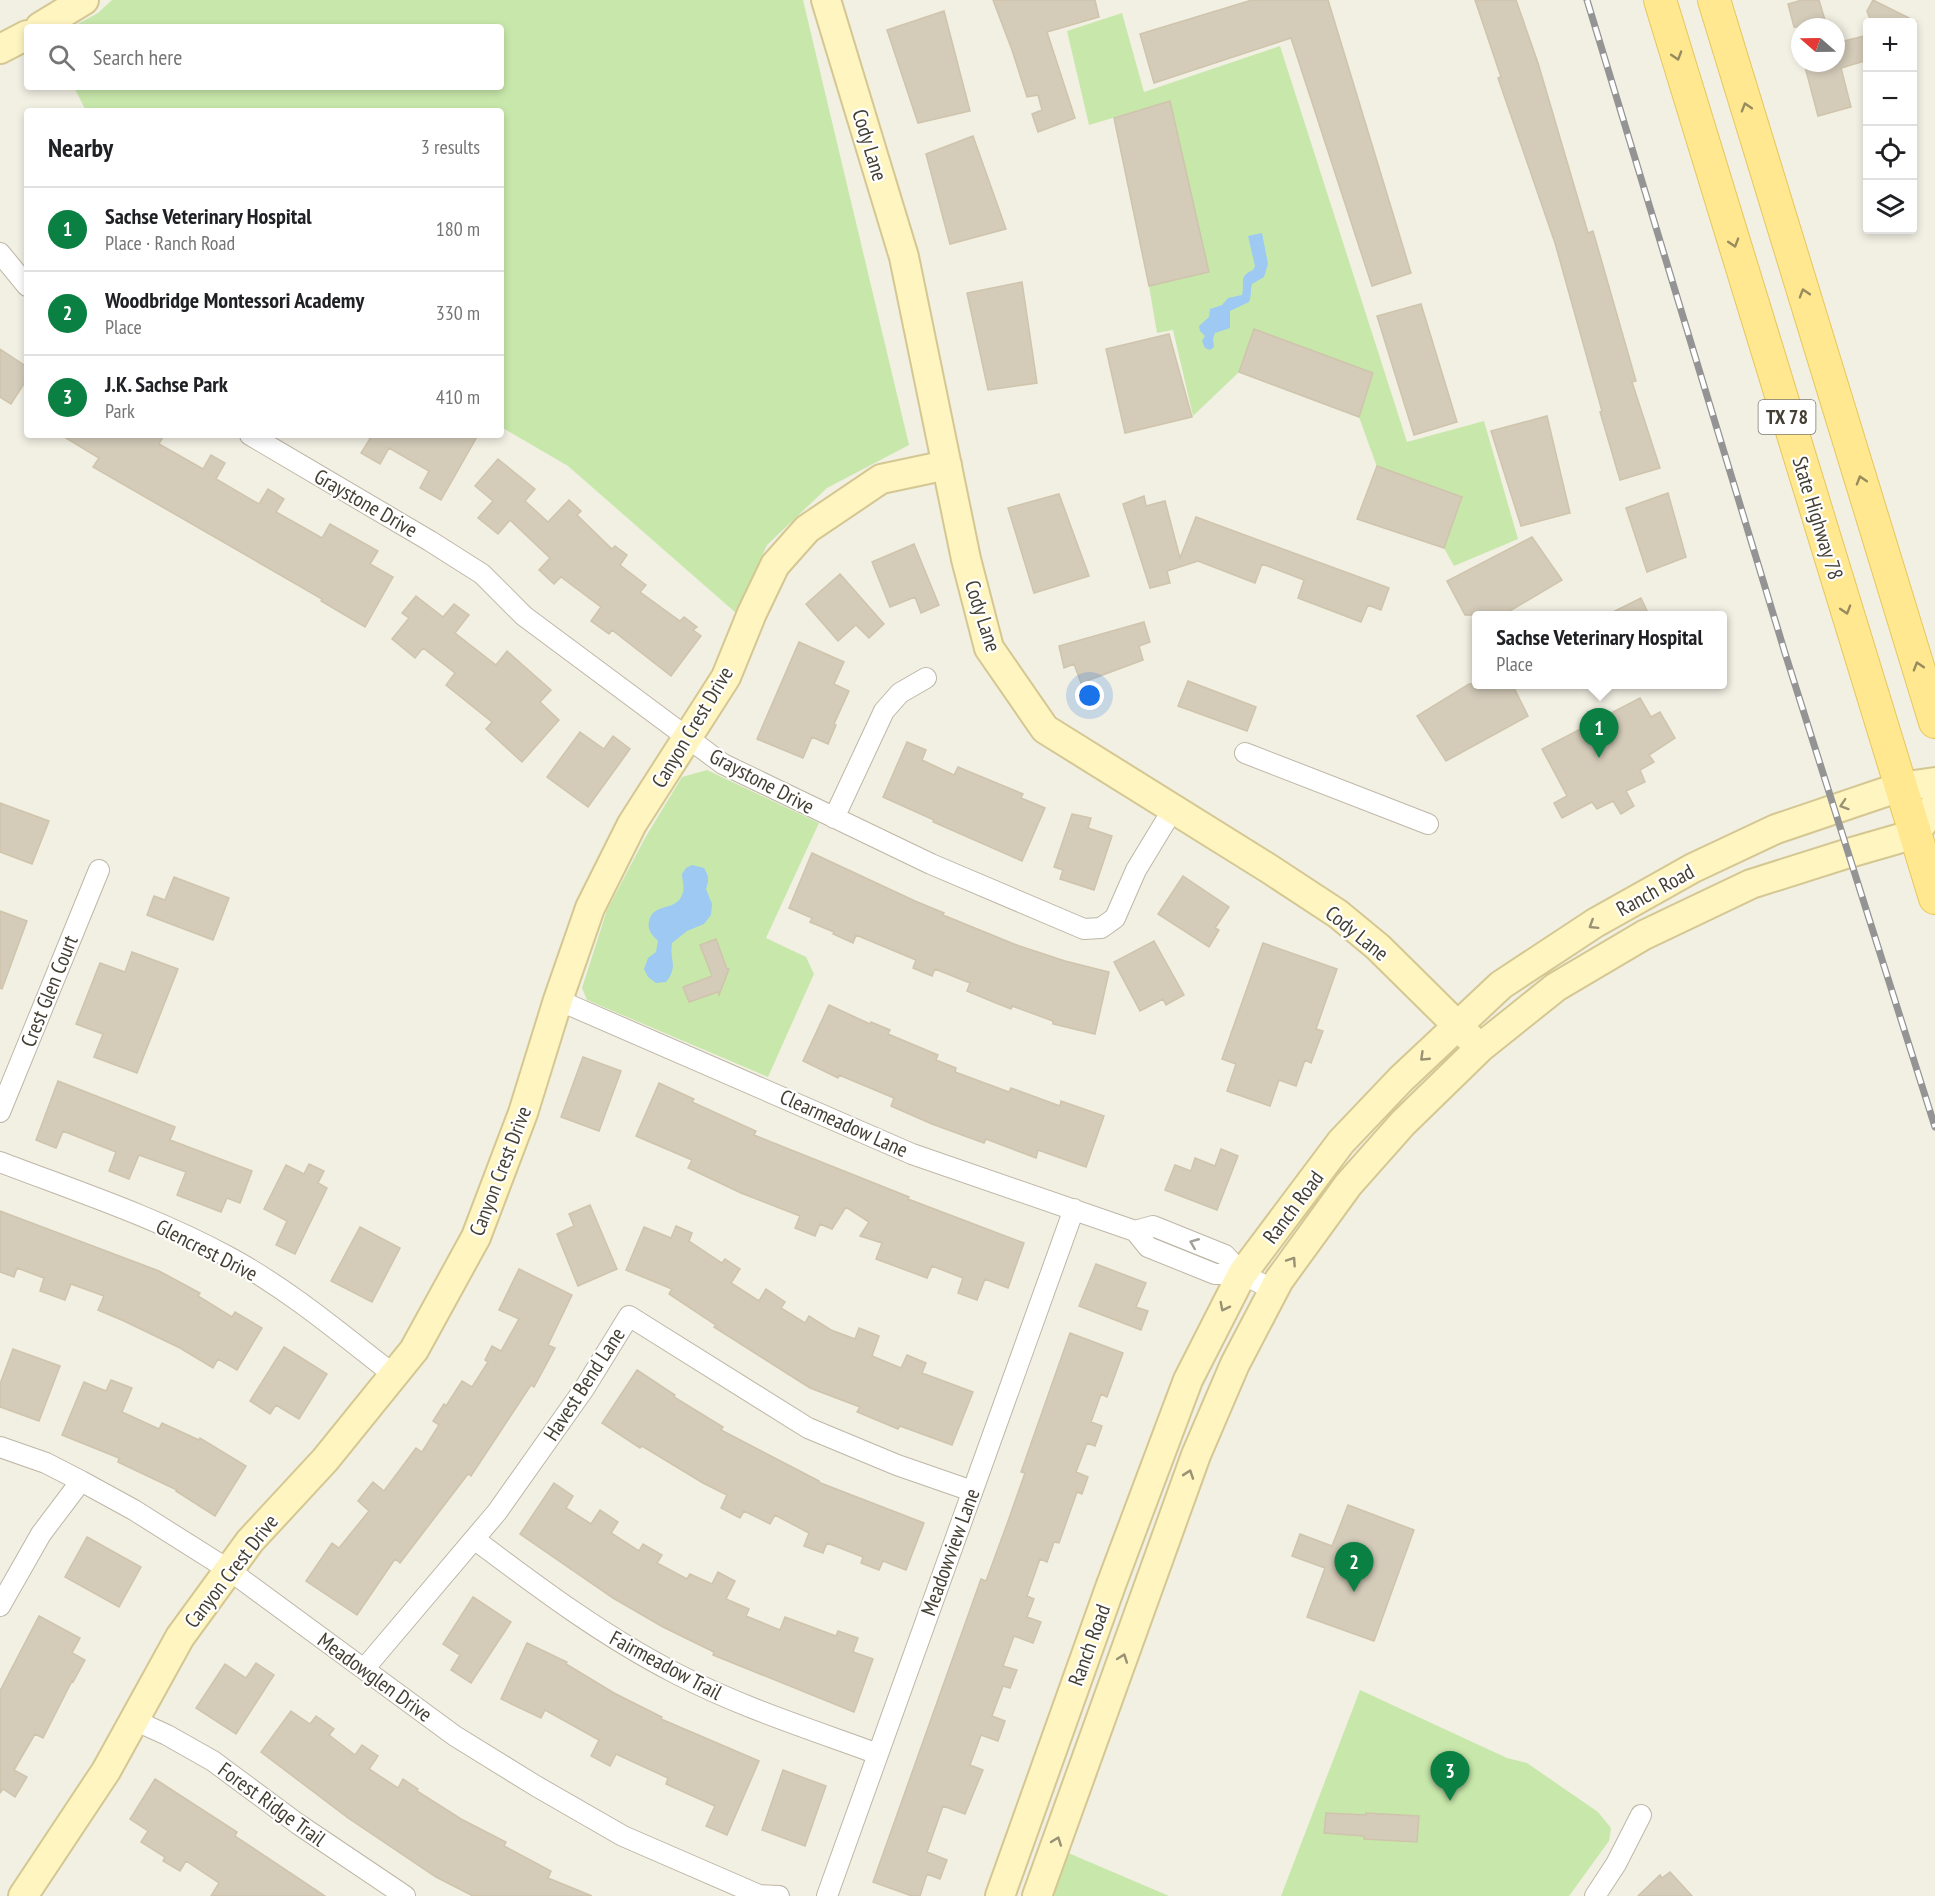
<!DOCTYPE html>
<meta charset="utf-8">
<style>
body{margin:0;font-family:"PT Sans Narrow",sans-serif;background:#f2f2f2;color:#202124}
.controls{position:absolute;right:18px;top:18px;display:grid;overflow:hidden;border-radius:6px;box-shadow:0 3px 9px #0003}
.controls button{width:54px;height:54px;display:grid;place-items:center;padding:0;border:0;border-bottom:2px solid #e0e0e0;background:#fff;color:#202124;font:30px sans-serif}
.compass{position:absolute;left:1791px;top:18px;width:54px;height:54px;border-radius:50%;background:#fff;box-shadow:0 3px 9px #0003;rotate:290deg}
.you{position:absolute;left:1090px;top:696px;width:21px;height:21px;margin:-15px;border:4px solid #fff;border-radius:50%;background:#1a73e8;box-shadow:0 0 0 9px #1a73e833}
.badge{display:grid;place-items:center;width:39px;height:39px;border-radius:50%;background:#0b8043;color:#fff;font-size:20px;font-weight:700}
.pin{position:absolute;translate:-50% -50px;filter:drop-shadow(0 2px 3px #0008)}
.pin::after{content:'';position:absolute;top:32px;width:21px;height:18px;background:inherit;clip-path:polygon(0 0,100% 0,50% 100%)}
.popup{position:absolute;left:1472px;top:611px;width:255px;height:78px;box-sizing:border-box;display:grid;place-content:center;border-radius:6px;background:#fff;filter:drop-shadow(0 2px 4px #0005);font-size:20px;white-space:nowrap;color:#757577}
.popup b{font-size:22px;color:#202124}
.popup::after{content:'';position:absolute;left:50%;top:100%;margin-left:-12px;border:12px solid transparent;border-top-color:#fff}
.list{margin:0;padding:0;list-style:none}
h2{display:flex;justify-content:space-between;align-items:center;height:78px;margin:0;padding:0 24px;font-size:26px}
h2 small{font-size:20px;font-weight:400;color:#757577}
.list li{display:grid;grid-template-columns:39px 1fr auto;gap:18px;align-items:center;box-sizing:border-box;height:84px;padding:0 24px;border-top:2px solid #e0e0e0}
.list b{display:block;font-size:22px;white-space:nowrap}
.list p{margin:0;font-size:20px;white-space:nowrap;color:#757577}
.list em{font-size:20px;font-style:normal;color:#757577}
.icon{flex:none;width:33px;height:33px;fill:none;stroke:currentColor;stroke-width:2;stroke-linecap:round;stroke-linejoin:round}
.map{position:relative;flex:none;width:1935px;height:1896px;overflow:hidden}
.search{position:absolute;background:#fff;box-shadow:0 3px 9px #0003;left:24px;top:24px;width:480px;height:66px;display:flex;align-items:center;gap:15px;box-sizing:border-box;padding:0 21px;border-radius:6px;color:#757577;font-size:22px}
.panel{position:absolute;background:#fff;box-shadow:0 3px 9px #0003;left:24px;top:108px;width:480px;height:330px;border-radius:6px}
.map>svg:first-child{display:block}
</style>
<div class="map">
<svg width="1935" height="1896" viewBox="0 0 1935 1896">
<rect width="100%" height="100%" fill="#f2efe3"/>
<!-- green -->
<path fill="#c8e8ab" d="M112 0H803L909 445 827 488 767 545 736 613 568 466 501 427V111H86L74 87H501V27H72L98 13Z
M1122 13 1144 92 1280 46 1407 442 1484 421 1518 539 1454 566 1444 548 1462 498 1377 467 1359 417 1373 373 1255 329 1239 372 1193 416 1173 330 1157 333 1149 286 1209 272 1170 101 1089 125 1067 31Z
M707 770 819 823 766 938 806 957 814 974 768 1077 587 1000 582 988 607 910 645 838 682 777Z
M1360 1690 1507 1758 1527 1763 1598 1812 1611 1828 1609 1841 1569 1896H1281Z
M1066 1852 1169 1896H1050Z"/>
<!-- water -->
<path fill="#9dc9f2" d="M1262 233 1268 264 1264 277 1252 284C1250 290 1252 295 1249 302L1230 311V328L1215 333 1213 339 1214 347 1210 350 1205 348 1202 341 1205 336 1200 331 1199 326 1209 317 1210 309 1222 305 1228 298 1242 295C1245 283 1238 276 1253 270L1255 266 1248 236Z
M692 865 704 868C709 876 709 880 706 889L712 904 711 915 704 924 687 931 672 943C669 961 679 965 666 982L656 983 648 977 644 969 648 958 656 952 658 941C652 935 647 930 649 921 653 903 674 911 681 897 686 889 682 882 682 874L686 868Z"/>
<!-- building -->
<path fill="#d4cbb9" stroke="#cfc4ac" stroke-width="1.5" d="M993 0H1095L1099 17 1047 32 1075 118 1038 132 1032 114 1042 110 1038 95 1027 97 1012 50Z
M1252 0H1328L1411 273 1372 286 1291 38 1154 83 1140 34Z
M1475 0H1516L1538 63 1588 233 1593 231 1636 381 1632 382 1660 468 1620 480 1600 412 1602 411 1555 243 1498 78 1501 77Z
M1802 0H1819L1827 27H1794L1788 4Z
M1873 0 1917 22H1871L1867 11Z
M944 11 970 111 918 123 887 30Z
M1868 35V60L1841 68 1851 107 1818 116 1804 63H1836V43Z
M1170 101 1209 272 1149 286 1114 118Z
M973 136 1006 229 950 244 926 154Z
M1022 282 1037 383 988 390 967 293Z
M1421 304 1457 422 1414 435 1377 316Z
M1254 329 1373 373 1359 417 1239 372Z
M1169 334 1192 417 1125 433 1106 349Z
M0 349 27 367V379L11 404 0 397Z
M1547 416 1570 513 1521 526 1491 431Z
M61 435H164L159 444 203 469 211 455 225 463 216 479 259 504 268 489 284 499 276 512 322 538 330 524 378 551 370 564 393 577 365 627 321 601 322 599 93 467 99 458Z
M367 435H478L441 500 420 488 429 471 389 448 380 464 361 453 371 437Z
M498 459 535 489 525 501 548 522 569 500 581 511 577 515 612 549 615 546 627 555 620 565 646 585 640 592 680 621 684 617 697 627 693 630 701 636 671 676 612 630 609 634 591 621 601 607 561 577 554 584 539 570 550 558 510 520 498 534 478 518 493 501 475 486Z
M1377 466 1462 497 1444 548 1357 519Z
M1668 493 1686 557 1647 572 1626 508Z
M1059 494 1089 576 1034 593 1008 508Z
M1144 496 1146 506 1165 501 1180 558 1196 517 1389 588 1381 610 1368 605 1361 622 1298 598 1304 580 1262 564 1255 583 1198 561 1167 571 1170 583 1150 588 1123 504Z
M1532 537 1562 580 1503 615H1465L1447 581Z
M914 544 939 605 921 613 915 597 890 607 872 562Z
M840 574 884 624 869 638 856 625 838 641 806 604Z
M416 596 443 617 454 604 469 615 455 633 496 665 507 651 551 690 540 702 559 720 522 762 486 729 492 722 446 685 455 673 423 648 415 658 392 639 409 618 402 613Z
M1641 598 1649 615H1607Z
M1144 622 1150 642 1139 646 1143 660 1081 683 1074 664 1064 668 1059 646Z
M799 642 844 662 834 684 849 691 834 724 836 725 828 744 812 737 803 758 757 739Z
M1188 681 1256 707 1247 731 1178 706Z
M1469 684H1512L1528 716 1446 761 1417 716Z
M1640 698 1651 717 1660 712 1675 738 1649 755 1654 762 1640 770 1645 782 1626 791 1634 806 1621 814 1613 801 1597 809 1592 802 1562 818 1554 803 1567 796 1542 749Z
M580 732 604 749 613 736 630 749 588 807 547 777Z
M907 742 926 750 922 760 954 775 958 767 1023 794 1021 798 1045 808 1022 861 933 822 934 820 883 797Z
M0 803 49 821 32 864 0 852Z
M1072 814 1091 818 1088 828 1112 836 1094 890 1060 879 1063 870 1054 867Z
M812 853 915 901 944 913 943 915 1014 944 1065 961 1109 972 1095 1034 1053 1024V1021L1012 1006 1011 1009 996 1003 967 991 970 983 935 969 932 976 913 968 916 960 856 935 853 943 833 934 834 932 810 922 812 918 789 908Z
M1183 876 1229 907 1215 928 1219 930 1209 947 1158 914Z
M174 877 229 898 213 940 147 915 154 896 165 900Z
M0 911 27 921 2 989 0 988Z
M716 939 727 969H729L719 995 718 992 689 1002 683 987 712 976 700 945Z
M1154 941 1184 995 1166 1005 1163 999 1140 1011 1114 962Z
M1263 943 1337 969 1316 1029 1323 1031 1311 1063 1305 1060 1296 1086 1279 1080 1270 1106 1227 1091 1236 1064 1222 1059Z
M132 952 178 969 137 1073 94 1057 103 1034 76 1024 100 963 125 972Z
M829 1005 870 1024 871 1022 890 1030 888 1034 938 1055 936 1060 956 1068 955 1072 1009 1092 1011 1088 1060 1106 1061 1101 1104 1116 1086 1167 1038 1150 1036 1158 986 1139 984 1143 932 1124 891 1106 894 1098 839 1075 838 1078 803 1061Z
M583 1057 621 1071 599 1131 561 1117Z
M58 1081 175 1127 170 1140 252 1171 240 1203 227 1198 221 1212 177 1195 186 1172 139 1155 129 1179 109 1171 116 1152 63 1131 56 1148 36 1140Z
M659 1083 694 1099 692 1102 756 1131 754 1135 909 1197 908 1199 1024 1243 1008 1288 985 1279 977 1300 958 1293 963 1278 932 1266 927 1278 876 1259 882 1243 860 1236 869 1222 846 1207 832 1229 820 1224 815 1236 795 1228 800 1216 741 1193 688 1168 692 1160 636 1136Z
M1221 1149 1238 1156 1217 1210 1165 1190 1175 1165 1191 1171 1195 1158 1215 1166Z
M309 1164 324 1171 318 1183 327 1188 295 1254 276 1245 287 1221 264 1209 286 1165 304 1174Z
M590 1205 617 1269 578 1286 557 1234 574 1226 569 1214Z
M0 1211 159 1271 200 1293 198 1296 232 1317 235 1312 262 1328 237 1370 218 1359 213 1368 180 1348 124 1321 98 1310 104 1296 71 1284 65 1300 40 1291 44 1278 17 1268 14 1277 0 1272Z
M676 1226 692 1233 689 1241 722 1263 725 1259 740 1269 731 1283 759 1301 766 1289 785 1302 781 1308 805 1323 809 1316 831 1330 855 1339 859 1328 879 1336 872 1356 901 1368 907 1355 926 1363 922 1373 973 1392 952 1445 900 1426 898 1429 857 1412 860 1407 810 1388 714 1327 716 1325 669 1294 672 1289 626 1270 644 1227 671 1238Z
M360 1227 400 1248 372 1302 331 1281Z
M1096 1264 1146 1283 1136 1307 1148 1311 1141 1330 1079 1306Z
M519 1269 572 1295 548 1345 555 1348 534 1387 531 1385 471 1476 468 1474 400 1563 395 1559 357 1615 306 1581 332 1543 339 1548 369 1511 358 1501 373 1482 384 1491 416 1448 422 1452 439 1425 433 1421 444 1404 446 1406 462 1381 472 1387 488 1362 485 1360 492 1346 501 1351 519 1319 499 1310Z
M1070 1333 1123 1353 1107 1397 1101 1394 1091 1422 1102 1426 1095 1446 1087 1443 1076 1472 1088 1477 1082 1494 1077 1492 1059 1543 1054 1542 1047 1562 1040 1559 1027 1596 1034 1599 1027 1617 1041 1622 1033 1643 1014 1636 1003 1666 1017 1670 1010 1688 1003 1686 992 1716 1005 1721 998 1741 981 1735 970 1765 983 1770 965 1814 943 1806 927 1852 947 1860 940 1879 927 1874 920 1896H912L873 1882 981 1579 986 1581 1007 1524 1025 1473 1021 1472Z
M284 1347 327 1374 299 1419 276 1405 270 1414 250 1401Z
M13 1349 60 1366 39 1421 0 1407V1384Z
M637 1370 675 1395 674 1397 723 1427 721 1430 819 1481 818 1482 924 1523 906 1570 883 1561 879 1570 861 1563 863 1557 827 1543 823 1553 804 1546 809 1533 775 1515 770 1524 744 1511 740 1518 721 1508 727 1495 703 1483 642 1446 640 1448 602 1423Z
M111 1380 132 1388 122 1412 159 1429 162 1423 199 1440 200 1438 246 1466 215 1516 176 1491 177 1490 118 1462 119 1458 62 1435 84 1382 106 1391Z
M554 1483 573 1496 566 1508 591 1524 600 1510 618 1522 611 1533 639 1551 643 1544 662 1555 657 1563 687 1579 690 1574 712 1584 718 1572 735 1581 726 1599 749 1609 746 1616 780 1630 785 1617 836 1636 838 1631 858 1638 853 1652 873 1659 854 1712 713 1655 714 1652 663 1627 613 1598 520 1534Z
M1348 1505 1414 1530 1374 1641 1307 1617 1325 1568 1292 1556 1300 1534 1332 1546Z
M87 1537 141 1567 119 1607 65 1577Z
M473 1597 511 1622 471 1683 451 1670 460 1655 443 1644Z
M39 1616 80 1638 72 1653 85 1660 73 1682 72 1681 43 1738 35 1734 14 1770 27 1777 15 1797 3 1789 0 1793V1691Z
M527 1643 567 1662 566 1664 614 1693 662 1717 661 1719 759 1761 727 1835 706 1826 715 1806 666 1784 668 1778 616 1754 610 1766 591 1756 599 1740 545 1710 541 1718 501 1699Z
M256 1663 274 1675 236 1734 196 1708 225 1664 246 1678Z
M291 1711 310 1724 316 1716 334 1729 329 1735 355 1755 362 1745 378 1756 369 1769 398 1788 403 1779 418 1789 417 1791 461 1819 506 1842 504 1846 551 1871 548 1878 592 1896H473L436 1877 348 1818 261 1752Z
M783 1770 826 1786 805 1846 762 1830Z
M155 1779 237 1832 235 1836 325 1896H211L219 1883 186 1861 180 1871 163 1861 165 1857 141 1842 148 1831 130 1819Z
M1326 1813 1366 1815V1813L1419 1816 1417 1842 1364 1839V1836L1324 1833Z
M1670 1872 1692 1896H1638L1660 1875 1662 1878Z"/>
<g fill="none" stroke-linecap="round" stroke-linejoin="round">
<!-- street casing -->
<g stroke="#beb7a6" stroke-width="22">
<path id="street" d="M0 253 27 286
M250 435 430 541 482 574 524 616 723 764 931 864 1084 929 1101 928 1115 918 1136 870 1173 809
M1245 753 1428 824
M834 818 884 711 900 693 926 678
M558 1000 912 1154 1135 1231 1148 1247 1215 1274H1242
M0 1112 99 870
M0 1162C76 1191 155 1217 227 1256 287 1288 340 1333 394 1375
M1135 1231 1153 1226 1225 1255 1242 1274 1274 1290
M0 1447 46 1463 81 1481 134 1510 229 1570 455 1736 536 1786 623 1836 759 1895
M474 1539C538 1587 603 1636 675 1673 740 1707 810 1729 878 1754
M0 1606 41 1534 81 1481
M364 1669 497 1512 584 1389 629 1316 808 1428 897 1465 972 1491
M134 1720 167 1735 213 1761 298 1824 405 1896
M760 1896 759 1895 779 1896
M827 1896 1074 1209
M1595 1896 1616 1864 1641 1815"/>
</g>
<!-- secondary casing -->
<g stroke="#d4c792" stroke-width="32">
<path id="secondary" d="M826 0 904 257 966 559 989 648 1045 729 1268 868 1338 914 1378 947 1470 1038
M40 27 84 0
M0 49 27 35
M23 1896 106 1771 180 1637 250 1541 325 1460 414 1350 476 1237 523 1113 558 1000 590 908 632 824 726 677 752 613 775 565 807 529 881 479 947 465
M1000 1896 1111 1585 1188 1380 1242 1274 1341 1142 1401 1079 1501 985 1595 923 1693 868 1776 829 1900 787 1935 782
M1037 1896 1196 1455 1235 1364 1279 1280 1348 1185 1403 1123 1481 1047 1556 987 1644 935 1751 884 1849 853 1915 834 1935 805"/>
</g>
<!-- primary casing -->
<g stroke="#e6c75d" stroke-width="34">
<path id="primary" d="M1660 0 1935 898
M1714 0 1935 722"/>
</g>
<!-- street -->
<use href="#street" stroke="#fff" stroke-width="20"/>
<!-- secondary -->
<use href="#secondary" stroke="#fff5c1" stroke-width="28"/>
<!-- primary -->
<use href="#primary" stroke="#ffe890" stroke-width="32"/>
<!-- rail casing -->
<g stroke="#949494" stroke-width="7">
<path id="rail" d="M1587 0 1785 653 1935 1127"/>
</g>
<!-- rail -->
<use href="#rail" stroke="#fff" stroke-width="4.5" stroke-dasharray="14" stroke-linecap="butt"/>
</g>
<!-- one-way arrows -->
<defs><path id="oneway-chevron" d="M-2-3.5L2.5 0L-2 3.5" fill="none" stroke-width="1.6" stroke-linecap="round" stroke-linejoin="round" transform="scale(1.5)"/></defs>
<g stroke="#988b5d">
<use href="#oneway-chevron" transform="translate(1677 56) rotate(73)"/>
<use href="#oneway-chevron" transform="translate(1746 107) rotate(-107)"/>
<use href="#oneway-chevron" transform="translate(1734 243) rotate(73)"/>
<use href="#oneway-chevron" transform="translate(1804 293) rotate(-107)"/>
<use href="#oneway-chevron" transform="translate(1861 480) rotate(-107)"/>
<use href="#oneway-chevron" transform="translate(1846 610) rotate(73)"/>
<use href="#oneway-chevron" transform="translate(1918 666) rotate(-107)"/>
</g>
<g stroke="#989173">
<use href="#oneway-chevron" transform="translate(1844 805) rotate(162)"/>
<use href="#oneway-chevron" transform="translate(1593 925) rotate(148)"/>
<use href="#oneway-chevron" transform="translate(1424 1057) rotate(136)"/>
<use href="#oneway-chevron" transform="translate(1292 1261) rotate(-56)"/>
<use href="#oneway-chevron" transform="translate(1224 1307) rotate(117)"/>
<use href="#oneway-chevron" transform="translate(1189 1474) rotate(-71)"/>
<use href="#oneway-chevron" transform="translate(1123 1658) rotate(-70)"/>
<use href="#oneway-chevron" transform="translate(1057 1841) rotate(-70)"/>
</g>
<use stroke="#a29f99" href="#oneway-chevron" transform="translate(1194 1243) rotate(-158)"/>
<g text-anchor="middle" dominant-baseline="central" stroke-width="4.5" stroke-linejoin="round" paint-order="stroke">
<!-- shield labels -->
<rect fill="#fff" stroke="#7c7970" stroke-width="1.5" x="1758.5" y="400" width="57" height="34" rx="4.5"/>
<g font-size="20" font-weight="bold" fill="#443f33">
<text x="1787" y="417">TX 78</text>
</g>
<!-- street labels -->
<g font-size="21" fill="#443f33" stroke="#fff">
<text transform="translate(870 145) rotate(73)">Cody Lane</text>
<text transform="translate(366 503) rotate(30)">Graystone Drive</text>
<text transform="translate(1818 518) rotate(73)">State Highway 78</text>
<text transform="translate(983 616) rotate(72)">Cody Lane</text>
<text transform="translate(692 727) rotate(-59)">Canyon Crest Drive</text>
<text transform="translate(762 781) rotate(28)">Graystone Drive</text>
<text transform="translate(1655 890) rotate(-29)">Ranch Road</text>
<text transform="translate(1357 933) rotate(39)">Cody Lane</text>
<text transform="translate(49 991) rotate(-68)">Crest Glen Court</text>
<text transform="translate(844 1123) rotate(24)">Clearmeadow Lane</text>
<text transform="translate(500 1171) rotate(-69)">Canyon Crest Drive</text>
<text transform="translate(1293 1207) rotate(-53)">Ranch Road</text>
<text transform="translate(207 1250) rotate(27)">Glencrest Drive</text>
<text transform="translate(584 1384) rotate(-57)">Havest Bend Lane</text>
<text transform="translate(950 1552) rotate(-70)">Meadowview Lane</text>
<text transform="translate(231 1571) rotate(-52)">Canyon Crest Drive</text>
<text transform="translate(1089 1645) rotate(-70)">Ranch Road</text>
<text transform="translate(666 1665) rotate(28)">Fairmeadow Trail</text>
<text transform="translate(375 1677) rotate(36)">Meadowglen Drive</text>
<text transform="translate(272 1804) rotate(36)">Forest Ridge Trail</text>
</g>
</g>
</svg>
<div class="controls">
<button>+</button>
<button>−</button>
<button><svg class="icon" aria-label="locate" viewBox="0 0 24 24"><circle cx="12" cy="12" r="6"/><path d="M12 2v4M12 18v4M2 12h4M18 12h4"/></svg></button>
<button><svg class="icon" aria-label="layers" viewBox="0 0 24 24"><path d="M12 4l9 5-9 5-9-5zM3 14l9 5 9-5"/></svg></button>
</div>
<svg class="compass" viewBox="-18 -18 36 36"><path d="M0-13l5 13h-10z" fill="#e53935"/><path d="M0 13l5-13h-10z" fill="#757577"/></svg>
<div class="you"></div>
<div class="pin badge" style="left:1599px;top:758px">1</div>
<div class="popup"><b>Sachse Veterinary Hospital</b>Place</div>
<div class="pin badge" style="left:1354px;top:1592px">2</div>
<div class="pin badge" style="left:1450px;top:1801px">3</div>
<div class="search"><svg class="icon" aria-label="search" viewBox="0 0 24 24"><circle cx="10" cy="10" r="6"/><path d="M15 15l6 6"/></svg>Search here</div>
<section class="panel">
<h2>Nearby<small>3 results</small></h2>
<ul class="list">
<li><span class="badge">1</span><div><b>Sachse Veterinary Hospital</b><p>Place · Ranch Road</p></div><em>180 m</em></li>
<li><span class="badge">2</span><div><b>Woodbridge Montessori Academy</b><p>Place</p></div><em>330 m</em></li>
<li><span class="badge">3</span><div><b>J.K. Sachse Park</b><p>Park</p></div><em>410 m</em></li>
</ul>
</section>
</div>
